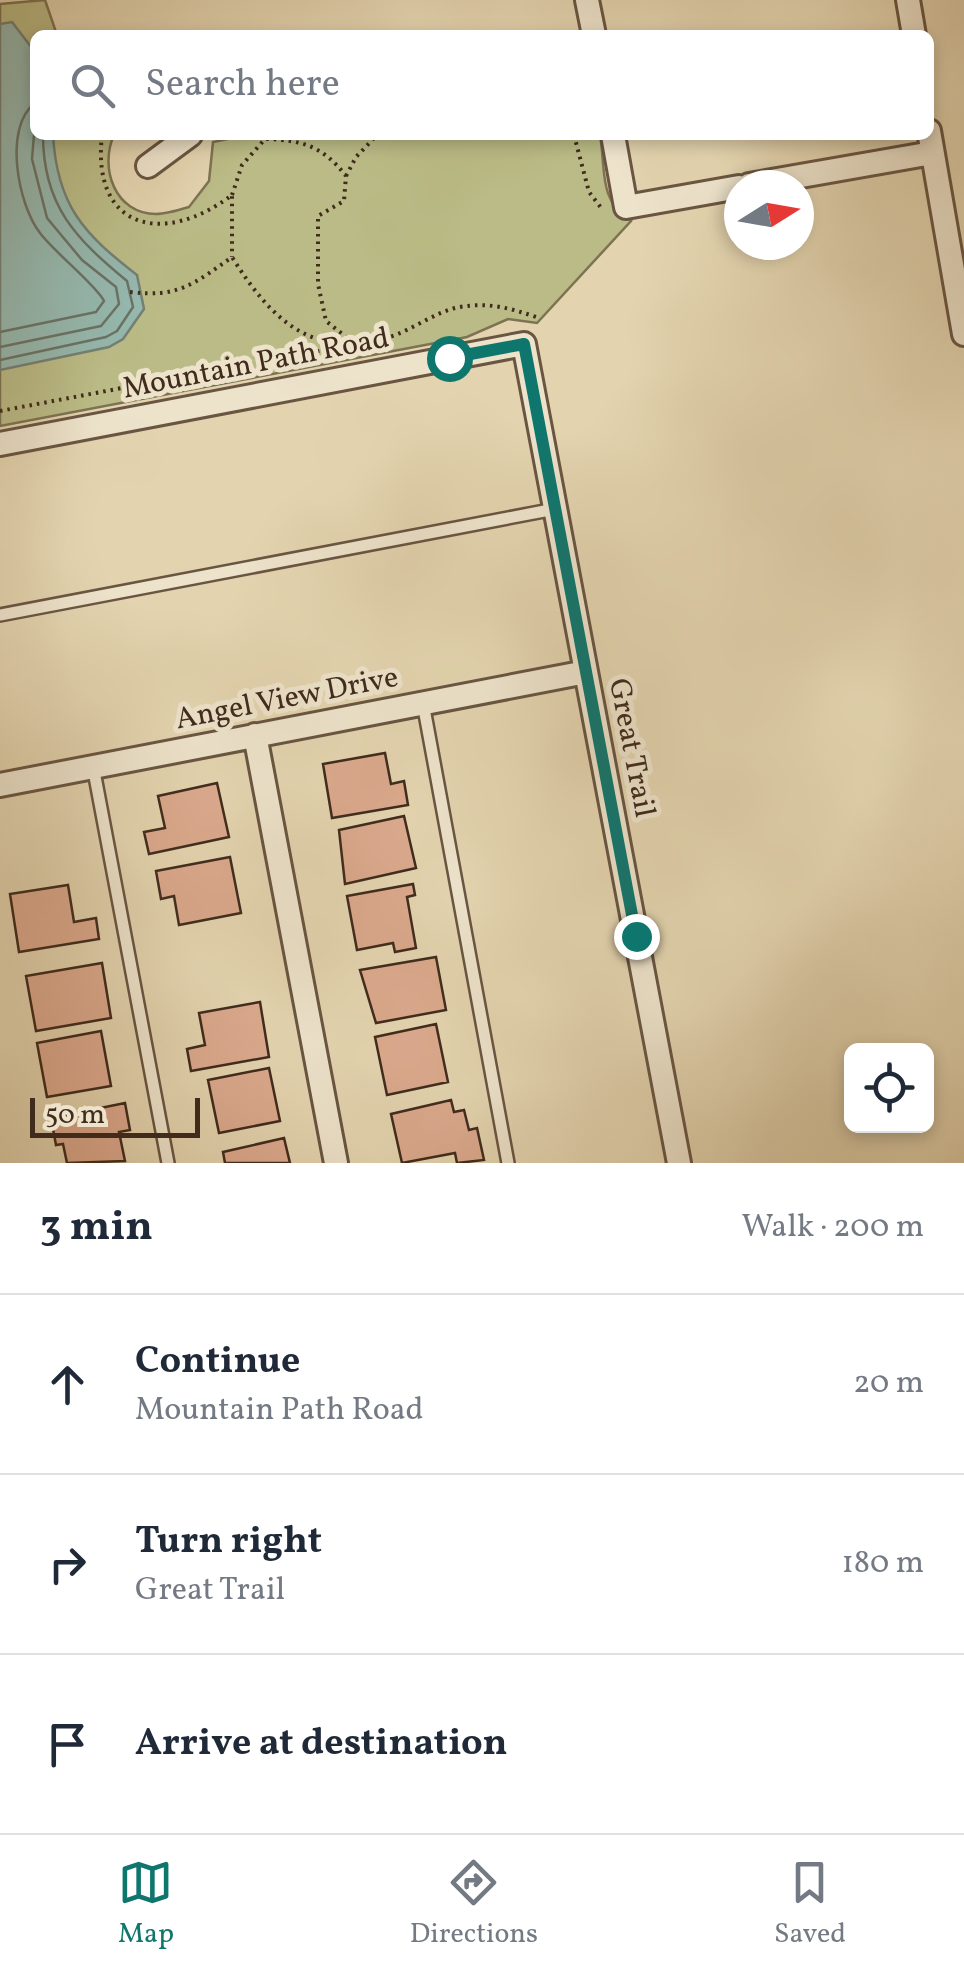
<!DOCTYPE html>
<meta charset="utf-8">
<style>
body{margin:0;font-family:Vollkorn,serif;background:#f2f2f3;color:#1f2937}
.controls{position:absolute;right:30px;bottom:30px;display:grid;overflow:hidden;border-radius:15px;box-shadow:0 5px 15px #0003}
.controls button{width:90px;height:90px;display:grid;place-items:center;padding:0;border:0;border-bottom:2px solid #e0e1e3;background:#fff;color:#1f2937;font:50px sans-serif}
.compass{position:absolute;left:724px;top:170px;width:90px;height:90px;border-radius:50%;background:#fff;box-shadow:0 5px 15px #0003;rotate:79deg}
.scale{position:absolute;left:30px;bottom:25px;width:170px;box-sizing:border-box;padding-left:10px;border:5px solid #402b1d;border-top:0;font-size:28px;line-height:35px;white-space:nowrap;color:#402b1d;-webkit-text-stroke:8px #ede3cb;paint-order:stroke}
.stop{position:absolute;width:30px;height:30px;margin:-22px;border:8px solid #0f766e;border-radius:50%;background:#fff}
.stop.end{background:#0f766e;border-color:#fff;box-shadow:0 2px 10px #0008}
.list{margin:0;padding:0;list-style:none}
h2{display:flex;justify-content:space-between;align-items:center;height:130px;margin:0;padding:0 40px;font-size:42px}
h2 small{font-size:32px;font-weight:400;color:#747a83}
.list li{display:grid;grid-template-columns:65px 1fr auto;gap:30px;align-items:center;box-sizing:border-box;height:180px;padding:0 40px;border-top:2px solid #e0e1e3}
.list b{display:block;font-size:38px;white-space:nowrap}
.list p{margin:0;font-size:32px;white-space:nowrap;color:#747a83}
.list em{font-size:32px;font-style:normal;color:#747a83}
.icon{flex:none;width:55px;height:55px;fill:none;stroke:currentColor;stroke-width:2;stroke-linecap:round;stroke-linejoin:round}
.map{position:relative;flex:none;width:964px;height:1163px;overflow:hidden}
.search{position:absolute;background:#fff;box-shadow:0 5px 15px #0003;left:30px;right:30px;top:30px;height:110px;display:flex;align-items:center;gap:25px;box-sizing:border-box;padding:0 35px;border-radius:15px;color:#747a83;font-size:38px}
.sheet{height:670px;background:#fff}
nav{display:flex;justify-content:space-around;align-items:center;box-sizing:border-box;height:140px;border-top:2px solid #e0e1e3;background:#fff;font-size:28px;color:#747a83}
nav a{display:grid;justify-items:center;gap:5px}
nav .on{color:#0f766e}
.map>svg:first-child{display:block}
</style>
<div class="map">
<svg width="964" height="1163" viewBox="0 0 964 1163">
<rect width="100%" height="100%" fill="#e3d4af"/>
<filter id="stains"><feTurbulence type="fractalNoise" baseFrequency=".002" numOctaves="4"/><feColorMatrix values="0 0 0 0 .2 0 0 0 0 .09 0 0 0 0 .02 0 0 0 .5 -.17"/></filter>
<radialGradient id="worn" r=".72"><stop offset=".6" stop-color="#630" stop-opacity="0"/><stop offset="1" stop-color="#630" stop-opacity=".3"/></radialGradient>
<!-- green -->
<path fill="#babb86" stroke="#7d7352" stroke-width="2.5" d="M45 0 57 35H35V135H114C99 168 115 214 156 214 166 214 179 210 189 207L209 181 213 142 247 135H600C606 169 598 201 631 221L537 323 508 319 467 337 0 426V4Z"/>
<!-- water -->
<path fill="#95b8ae" stroke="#738074" stroke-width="2.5" d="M12 22 35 52V135H53C57 206 84 234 137 275L144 309 123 339 109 347 0 370V24Z"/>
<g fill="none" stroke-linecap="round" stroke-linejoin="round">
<!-- shore -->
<path stroke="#6a7266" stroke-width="2.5" d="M0 332 96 312 104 301C96 285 55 253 40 233 18 205 3 127 35 103
M0 347 101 326 119 304 116 287 82 260 47 218 32 159 35 123
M0 360 106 337 117 331 133 307 127 281C76 239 43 206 43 135"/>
</g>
<!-- building -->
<path fill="#dba98d" stroke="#402b1d" stroke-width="2.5" d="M385 753 391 784 404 781 408 805 332 818 323 764Z
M217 783 229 837 149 854 144 832 165 828 158 796Z
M404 816 416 868 345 884 339 830Z
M230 857 241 913 179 925 174 896 161 899 156 871Z
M413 884 415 895 407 897 416 948 395 952 393 943 357 950 347 896Z
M68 885 74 922 96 918 99 939 19 952 10 894Z
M436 957 446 1010 376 1023 360 970Z
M102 963 111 1018 36 1031 26 976Z
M260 1002 269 1057 191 1071 187 1049 205 1045 199 1013Z
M436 1024 448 1082 387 1095 375 1037Z
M101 1031 111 1086 47 1097 37 1043Z
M269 1068 280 1121 219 1133 208 1080Z
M451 1100 454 1112 464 1110 469 1130 477 1128 484 1160 457 1163 455 1153 402 1163 391 1114Z
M125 1103 130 1130 119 1132 125 1161 67 1163 63 1144 56 1145 51 1118Z
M284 1138 290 1163H225L223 1152Z"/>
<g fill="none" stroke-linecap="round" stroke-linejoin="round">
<!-- service casing -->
<g stroke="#695542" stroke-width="16">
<path id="service" d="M0 615 555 509
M423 703 508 1163
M93 766 168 1163"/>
</g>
<!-- minor casing -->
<g stroke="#695542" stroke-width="28">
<path id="minor" d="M587 0 594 35
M908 0 914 35
M929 131 964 334
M613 135 626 207 739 187
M148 166 190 135
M749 185 932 153
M0 444 524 344 679 1163
M255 735 336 1163
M0 785 586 672"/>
</g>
<!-- path -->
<path stroke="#402b1d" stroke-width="4" stroke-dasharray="2.5 5" stroke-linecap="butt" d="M102 135C91 231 165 246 232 195V257
M574 135 589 192 602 209
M346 176 356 157 377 135
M232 195 242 165 265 139C302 140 323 146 346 176L344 201 318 216V284L326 321 355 344
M130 292C178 298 194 284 232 257 270 318 312 361 389 337 413 330 436 311 460 307 488 302 510 308 536 317
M0 411 340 347"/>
<!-- service -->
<use href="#service" stroke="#ede3cb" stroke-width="11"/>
<!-- minor -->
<use href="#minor" stroke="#ede3cb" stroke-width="22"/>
</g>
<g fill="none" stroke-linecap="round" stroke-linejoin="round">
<!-- route -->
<path stroke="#0f766e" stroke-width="12" d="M449 358 524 344 636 936"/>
</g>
<g text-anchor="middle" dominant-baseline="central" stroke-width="10" stroke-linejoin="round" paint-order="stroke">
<!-- street labels -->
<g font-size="30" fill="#402b1d" stroke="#ede3cb">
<text transform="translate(256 364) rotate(-11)">Mountain Path Road</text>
<text transform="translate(287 699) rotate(-11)">Angel View Drive</text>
<text transform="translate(631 748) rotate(79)">Great Trail</text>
</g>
</g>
<rect width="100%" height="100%" filter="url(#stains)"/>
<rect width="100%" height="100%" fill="url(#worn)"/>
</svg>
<div class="controls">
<button><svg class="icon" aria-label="locate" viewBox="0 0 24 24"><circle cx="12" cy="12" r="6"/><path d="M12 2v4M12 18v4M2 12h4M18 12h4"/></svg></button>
</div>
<svg class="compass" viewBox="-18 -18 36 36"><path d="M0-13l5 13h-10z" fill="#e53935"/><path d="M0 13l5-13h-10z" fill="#747a83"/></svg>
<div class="scale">50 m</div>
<div class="stop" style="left:449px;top:358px"></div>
<div class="stop end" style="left:636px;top:936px"></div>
<div class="search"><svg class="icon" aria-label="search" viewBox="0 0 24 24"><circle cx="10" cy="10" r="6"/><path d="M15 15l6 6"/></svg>Search here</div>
</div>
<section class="sheet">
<h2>3 min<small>Walk · 200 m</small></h2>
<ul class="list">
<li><svg class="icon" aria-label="ahead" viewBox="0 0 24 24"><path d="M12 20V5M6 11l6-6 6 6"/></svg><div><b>Continue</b><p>Mountain Path Road</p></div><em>20 m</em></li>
<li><svg class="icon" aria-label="right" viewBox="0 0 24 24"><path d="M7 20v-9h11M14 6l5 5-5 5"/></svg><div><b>Turn right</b><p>Great Trail</p></div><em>180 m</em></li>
<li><svg class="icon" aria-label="arrive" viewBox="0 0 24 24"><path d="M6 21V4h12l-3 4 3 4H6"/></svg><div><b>Arrive at destination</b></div></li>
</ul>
</section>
<nav>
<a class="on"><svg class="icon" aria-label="map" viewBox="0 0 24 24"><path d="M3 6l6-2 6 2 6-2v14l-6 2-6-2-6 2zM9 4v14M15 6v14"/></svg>Map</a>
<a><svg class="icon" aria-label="directions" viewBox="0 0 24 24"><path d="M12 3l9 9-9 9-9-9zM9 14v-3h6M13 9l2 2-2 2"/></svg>Directions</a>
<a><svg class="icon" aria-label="saved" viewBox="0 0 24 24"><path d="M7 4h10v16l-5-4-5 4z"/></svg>Saved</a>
</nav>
